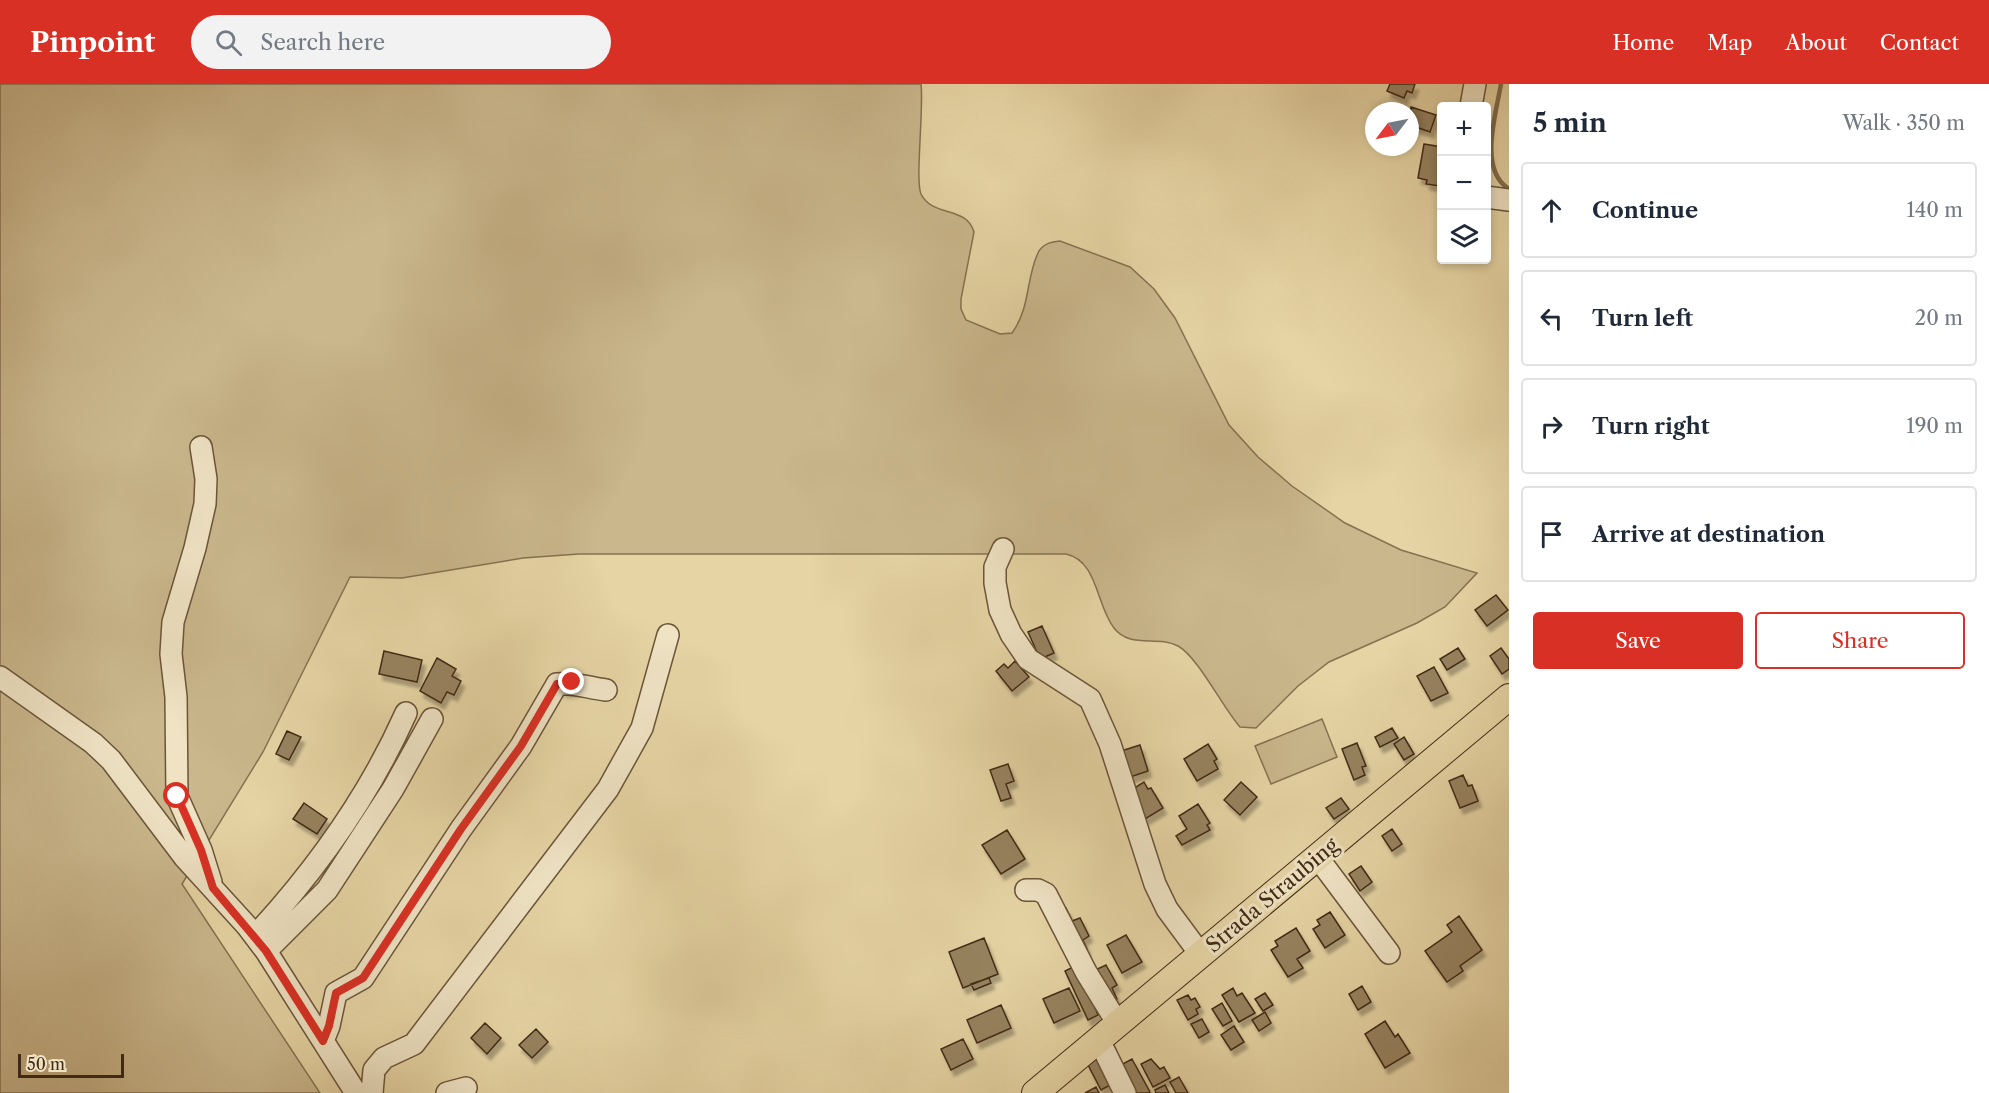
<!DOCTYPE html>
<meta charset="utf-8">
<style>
body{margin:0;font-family:"Libre Caslon Text",serif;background:#f2f2f3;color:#1f2937}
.controls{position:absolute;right:18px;top:18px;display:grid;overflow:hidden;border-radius:6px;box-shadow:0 3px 9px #0003}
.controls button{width:54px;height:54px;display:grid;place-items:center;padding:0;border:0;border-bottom:2px solid #e0e1e3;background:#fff;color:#1f2937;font:30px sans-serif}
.compass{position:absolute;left:1365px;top:18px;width:54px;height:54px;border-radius:50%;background:#fff;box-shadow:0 3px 9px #0003;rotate:238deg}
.scale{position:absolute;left:18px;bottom:15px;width:106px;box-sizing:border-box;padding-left:6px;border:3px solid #422b16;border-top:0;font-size:16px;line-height:21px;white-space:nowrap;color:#422b16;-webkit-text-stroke:4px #efe3c4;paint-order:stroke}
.stop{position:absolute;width:18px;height:18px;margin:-14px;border:4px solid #d93025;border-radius:50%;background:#fff}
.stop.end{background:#d93025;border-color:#fff;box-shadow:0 2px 6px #0008}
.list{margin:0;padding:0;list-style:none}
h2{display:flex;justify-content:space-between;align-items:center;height:78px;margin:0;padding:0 24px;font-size:26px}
h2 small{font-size:20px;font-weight:400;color:#747a83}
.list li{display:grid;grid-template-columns:39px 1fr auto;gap:18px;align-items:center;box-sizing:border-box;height:96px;margin:0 12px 12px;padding:0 12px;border:2px solid #e0e1e3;border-radius:6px}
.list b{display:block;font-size:22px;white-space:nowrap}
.list em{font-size:20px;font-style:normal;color:#747a83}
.actions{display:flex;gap:12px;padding:18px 24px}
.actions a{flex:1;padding:14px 0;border:2px solid #d93025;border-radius:6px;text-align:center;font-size:21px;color:#d93025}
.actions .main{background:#d93025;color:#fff}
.icon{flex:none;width:33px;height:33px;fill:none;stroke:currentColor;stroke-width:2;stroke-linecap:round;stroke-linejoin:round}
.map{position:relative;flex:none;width:1509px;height:1009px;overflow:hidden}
header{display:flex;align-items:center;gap:36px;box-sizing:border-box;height:84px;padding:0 30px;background:#d93025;color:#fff}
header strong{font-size:28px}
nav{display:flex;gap:33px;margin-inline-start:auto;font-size:21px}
.search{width:420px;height:54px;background:#f2f2f3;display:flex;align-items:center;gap:15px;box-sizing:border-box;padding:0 21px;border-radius:33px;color:#747a83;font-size:22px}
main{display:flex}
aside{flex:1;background:#fff}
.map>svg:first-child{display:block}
</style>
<header>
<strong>Pinpoint</strong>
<div class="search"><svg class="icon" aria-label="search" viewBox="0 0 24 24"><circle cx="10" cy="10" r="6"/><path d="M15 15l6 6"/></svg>Search here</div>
<nav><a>Home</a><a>Map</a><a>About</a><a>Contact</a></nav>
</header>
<main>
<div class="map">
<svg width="1509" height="1009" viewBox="0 0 1509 1009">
<defs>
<filter id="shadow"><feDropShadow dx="3.5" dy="6" stdDeviation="1.5" flood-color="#0004"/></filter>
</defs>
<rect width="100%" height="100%" fill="#e6d4a4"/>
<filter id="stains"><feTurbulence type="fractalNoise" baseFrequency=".00333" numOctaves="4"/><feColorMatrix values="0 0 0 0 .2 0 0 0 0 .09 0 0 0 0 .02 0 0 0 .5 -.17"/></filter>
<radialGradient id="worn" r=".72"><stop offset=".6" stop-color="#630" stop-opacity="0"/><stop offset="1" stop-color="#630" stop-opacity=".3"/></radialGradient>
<!-- green -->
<path fill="#cab78c" stroke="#867151" stroke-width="1.5" d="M0 0H921C924 24 915 97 921 110 933 134 966 121 974 148L961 215V225L966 236 1000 250 1012 249C1031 223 1026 191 1039 167 1044 159 1052 158 1060 157L1130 183 1154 205 1175 234 1229 341 1258 373 1292 402 1345 439 1401 466 1477 489 1445 523 1417 539 1329 578 1298 602 1256 644 1240 643C1223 624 1198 573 1178 562 1157 551 1130 565 1114 544 1096 521 1098 477 1066 470H579L523 474 402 494 350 493 263 668 182 800 320 1009H0Z
M1322 635 1337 673 1271 700 1255 662Z"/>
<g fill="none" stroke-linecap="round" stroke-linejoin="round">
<!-- stream -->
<path stroke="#836e4e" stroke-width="4.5" d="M1501 0C1496 30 1478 86 1509 105"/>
</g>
<!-- building -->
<path fill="#978360" stroke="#422b16" stroke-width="1.5" filter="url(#shadow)" d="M1390 0H1415L1412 9 1407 7 1404 14 1387 7Z
M1411 23 1436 31 1430 48 1410 41Z
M1424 60 1442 63 1440 102 1426 100 1427 96 1418 94Z
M1496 511 1508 526 1487 542 1475 526Z
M1042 542 1054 569 1040 575 1028 548Z
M1458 564 1465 575 1447 586 1440 575Z
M1501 564 1509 575V585L1502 590 1490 572Z
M384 567 422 576 417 598 379 590Z
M437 574 456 585 452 592 461 597 454 611 447 608 441 619 420 607Z
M1015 577 1029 593 1012 607 996 587 1004 580 1008 584Z
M1434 583 1448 609 1431 617 1417 592Z
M1392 644 1398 654 1380 663 1375 653Z
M287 647 301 653 289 676 276 670Z
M1404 653 1414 670 1404 676 1394 660Z
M1357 659 1366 682 1362 683 1365 691 1354 696 1342 665Z
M1208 660 1217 675 1214 677 1218 685 1197 697 1184 675Z
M1140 661 1148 687 1130 693 1121 667Z
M1008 680 1014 697 1006 700 1011 714 1001 717 990 686Z
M1463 691 1468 702 1472 701 1478 717 1460 724 1449 697Z
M1144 698 1148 705 1151 704 1163 724 1145 735 1131 706Z
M1241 698 1257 713 1240 731 1224 716Z
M1341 714 1349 725 1334 735 1326 724Z
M304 719 327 735 317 750 293 735Z
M1198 720 1210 739 1207 741 1210 746 1182 761 1176 752 1187 745 1179 732Z
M1392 745 1402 760 1392 767 1382 752Z
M1007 746 1025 775 1001 790 982 761Z
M1361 782 1372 798 1360 807 1349 790Z
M1066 824 1072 837 1080 834 1089 852 1083 856 1087 865 1079 869 1059 828Z
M1330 828 1345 851 1325 864 1313 845 1320 841 1317 836Z
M1459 832 1482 866 1460 882 1463 887 1447 898 1425 867 1452 848 1447 841Z
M1296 844 1310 867 1297 875 1303 884 1288 893 1271 866 1278 862 1275 857Z
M1126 851 1142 878 1122 889 1107 861Z
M984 854 998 890 963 904 949 868Z
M1106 881 1117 901 1112 904 1117 915 1110 919 1093 887Z
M1075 882 1098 919 1094 921 1098 931 1088 936 1065 887Z
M989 894 991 899 974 906 971 900Z
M1362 902 1371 918 1358 926 1349 910Z
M1069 904 1080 927 1054 939 1043 915Z
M1233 904 1237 912 1242 909 1255 929 1239 938 1222 911Z
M1265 909 1273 921 1263 927 1255 915Z
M1188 911 1191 916 1195 914 1200 923 1196 925 1198 930 1188 936 1177 916Z
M1222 919 1232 937 1223 942 1212 925Z
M1001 921 1011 944 977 959 967 936Z
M1265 928 1271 939 1259 947 1252 936Z
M1202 935 1209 948 1199 954 1191 940Z
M1385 937 1395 953 1398 950 1410 969 1385 984 1365 950Z
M485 939 501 954 487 970 471 954Z
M1234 942 1244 958 1231 966 1221 951Z
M536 945 548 958 532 974 519 961Z
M963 955 973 975 951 986 941 965Z
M1100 972 1114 999 1101 1006 1087 979Z
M1132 975 1150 1008 1147 1009H1131L1117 983Z
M1151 975 1160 985 1164 983 1170 994 1153 1003 1141 980Z
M1179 993 1188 1009H1176L1170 998Z
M1165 1001 1169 1009H1156L1155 1006Z
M1096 1003 1099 1009H1085Z"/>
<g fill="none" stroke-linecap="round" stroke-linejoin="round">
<!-- minor casing -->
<g stroke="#6b553a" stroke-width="24">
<path id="minor" d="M1471 22 1475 0
M1486 113 1509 116
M201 363 206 395 205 420 195 464 173 538 171 570 176 613 177 712 201 766 211 798
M1003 465 995 483V499L1000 526 1011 550 1028 575 1090 615 1110 660 1155 800 1167 825 1201 871
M0 593 93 659 111 676 185 774 247 842 266 867 356 1009
M1318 774 1389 869
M1026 806H1038L1046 810 1086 888 1118 940
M255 852C317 785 369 712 406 629
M266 867 327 806 393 705 432 635
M1099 956 1125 1009
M323 957 329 942 336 909 363 894 461 745 521 662 557 600C575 598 588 604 606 606
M372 1009 374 986 384 974 414 960 608 705 642 644 668 551
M447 1009 466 1004"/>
</g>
<!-- major casing -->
<g stroke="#422b16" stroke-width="28">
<path id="major" d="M1035 1009 1509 613"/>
</g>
<!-- minor -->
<use href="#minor" stroke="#efe3c4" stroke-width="21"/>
<!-- major -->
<use href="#major" stroke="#e6d4a4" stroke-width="26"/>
</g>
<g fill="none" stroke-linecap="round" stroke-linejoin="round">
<!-- route -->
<path stroke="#d93025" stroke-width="8" d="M177 712 201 766 213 804 266 867 323 957 329 942 336 909 363 894 461 745 521 662 557 600 572 598"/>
</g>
<g text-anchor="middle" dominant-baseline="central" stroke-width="6" stroke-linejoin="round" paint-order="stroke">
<!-- street labels -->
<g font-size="21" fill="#422b16" stroke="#efe3c4">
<text transform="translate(1272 811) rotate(-40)">Strada Straubing</text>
</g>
</g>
<rect width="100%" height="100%" filter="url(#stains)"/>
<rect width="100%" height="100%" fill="url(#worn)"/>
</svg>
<div class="controls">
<button>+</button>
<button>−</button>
<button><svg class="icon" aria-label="layers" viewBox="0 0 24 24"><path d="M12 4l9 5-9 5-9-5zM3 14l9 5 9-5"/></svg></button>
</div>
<svg class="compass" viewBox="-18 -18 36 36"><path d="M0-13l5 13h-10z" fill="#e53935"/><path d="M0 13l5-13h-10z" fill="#747a83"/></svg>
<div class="scale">50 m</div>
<div class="stop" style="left:177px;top:712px"></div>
<div class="stop end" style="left:572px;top:598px"></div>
</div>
<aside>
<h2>5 min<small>Walk · 350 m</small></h2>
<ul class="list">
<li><svg class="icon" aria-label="ahead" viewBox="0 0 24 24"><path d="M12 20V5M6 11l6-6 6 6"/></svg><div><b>Continue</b></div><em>140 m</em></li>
<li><svg class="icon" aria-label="left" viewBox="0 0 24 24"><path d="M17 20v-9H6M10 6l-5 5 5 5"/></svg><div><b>Turn left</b></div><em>20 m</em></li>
<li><svg class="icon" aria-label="right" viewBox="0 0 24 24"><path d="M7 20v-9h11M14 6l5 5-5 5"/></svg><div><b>Turn right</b></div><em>190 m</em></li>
<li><svg class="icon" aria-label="arrive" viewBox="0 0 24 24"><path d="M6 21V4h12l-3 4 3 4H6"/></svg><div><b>Arrive at destination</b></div></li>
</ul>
<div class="actions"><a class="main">Save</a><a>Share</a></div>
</aside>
</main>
